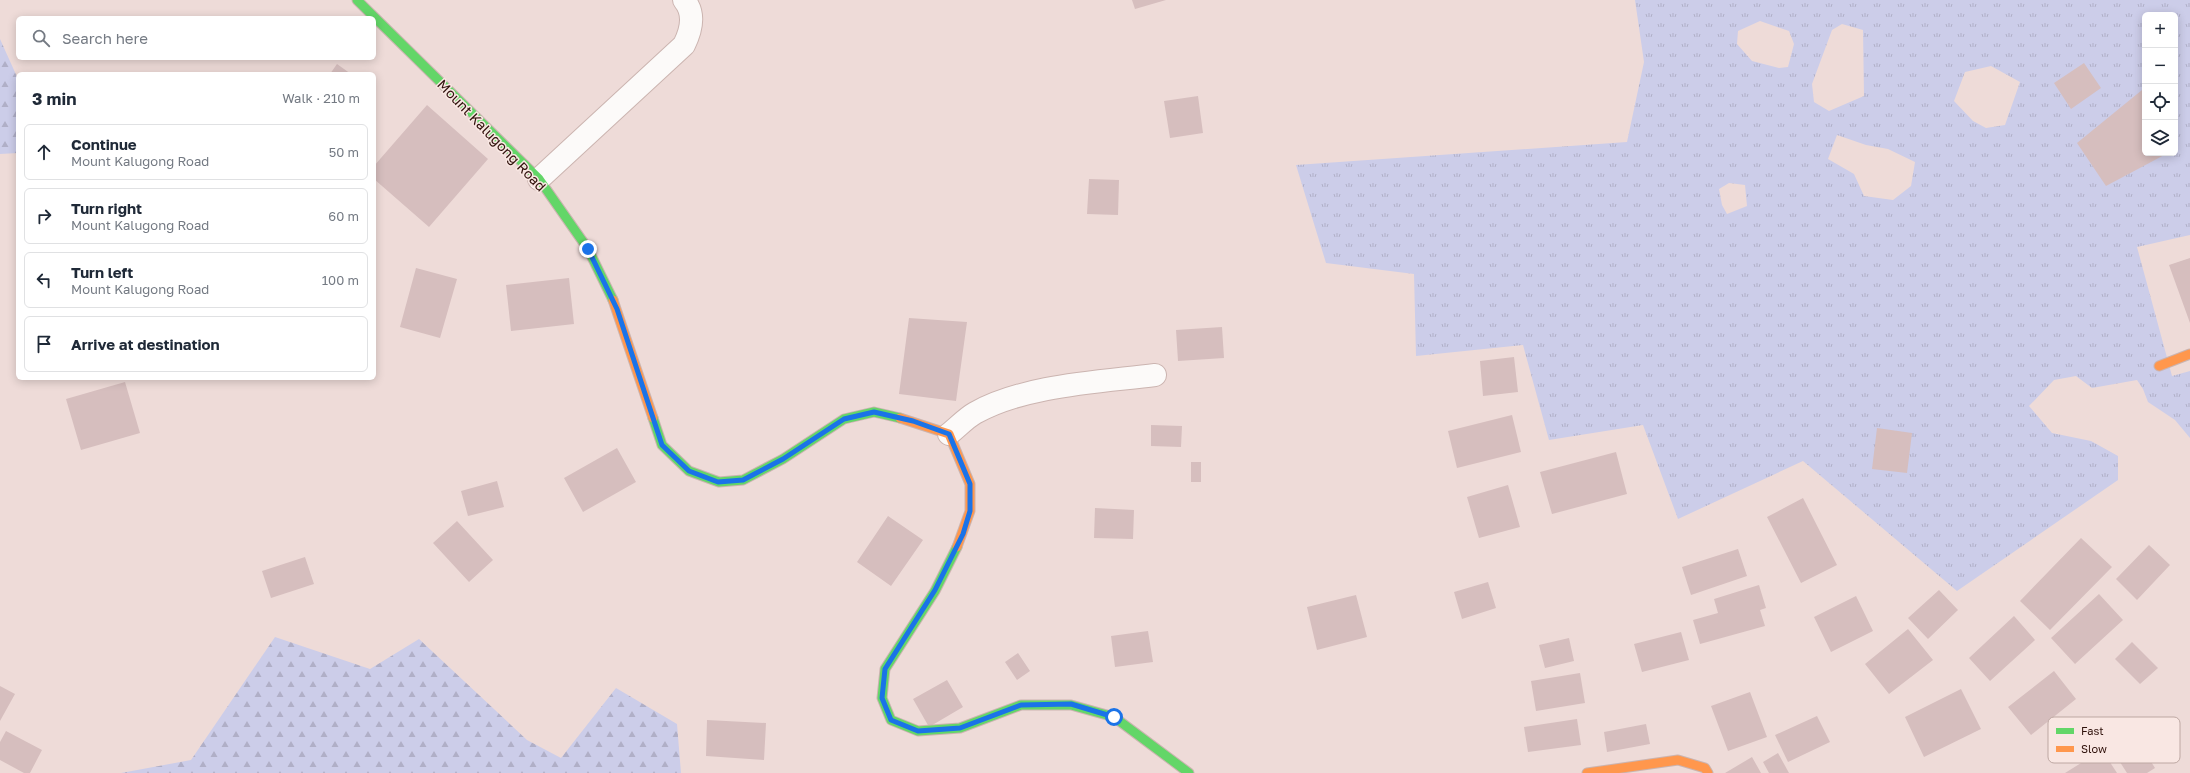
<!DOCTYPE html>
<meta charset="utf-8">
<style>
body{margin:0;font-family:"Golos Text",sans-serif;background:#f6f6f7;color:#1f2937}
.controls{position:absolute;right:12px;top:12px;display:grid;overflow:hidden;border-radius:6px;box-shadow:0 2px 10px #0003}
.controls button{width:36px;height:36px;display:grid;place-items:center;padding:0;border:0;border-bottom:1px solid #e0e1e3;background:#fff;color:#1f2937;font:20px sans-serif}
.stop{position:absolute;width:12px;height:12px;margin:-9px;border:3px solid #1a73e8;border-radius:50%;background:#fff}
.stop.end{background:#1a73e8;border-color:#fff;box-shadow:0 1px 4px #0008}
.list{margin:0;padding:0;list-style:none}
h2{display:flex;justify-content:space-between;align-items:center;height:52px;margin:0;padding:0 16px;font-size:17px}
h2 small{font-size:13px;font-weight:400;color:#747a83}
.list li{display:grid;grid-template-columns:26px 1fr auto;gap:12px;align-items:center;box-sizing:border-box;height:56px;margin:0 8px 8px;padding:0 8px;border:1px solid #e0e1e3;border-radius:6px}
.list b{display:block;font-size:15px;white-space:nowrap}
.list p{margin:0;font-size:13px;white-space:nowrap;color:#747a83}
.list em{font-size:13px;font-style:normal;color:#747a83}
.icon{flex:none;width:22px;height:22px;fill:none;stroke:currentColor;stroke-width:2;stroke-linecap:round;stroke-linejoin:round}
.map{position:relative;flex:none;width:2190px;height:773px;overflow:hidden}
.search{position:absolute;background:#fff;box-shadow:0 2px 10px #0003;left:16px;top:16px;width:360px;height:44px;display:flex;align-items:center;gap:10px;box-sizing:border-box;padding:0 14px;border-radius:6px;color:#747a83;font-size:15px}
.panel{position:absolute;background:#fff;box-shadow:0 2px 10px #0003;left:16px;top:72px;width:360px;height:308px;border-radius:6px}
.map>svg:first-child{display:block}
</style>
<div class="map">
<svg width="2190" height="773" viewBox="0 0 2190 773">
<defs>
<pattern id="grass-tufts" width="24" height="20" patternUnits="userSpaceOnUse"><rect width="24" height="20" fill="#cccde9"/><path d="M3 7l-1-3M5 7V3M7 7l1-3M15 17l-1-3M17 17v-4M19 17l1-3" fill="none" stroke="#b0afc7"/></pattern>
<pattern id="forest-firs" width="22" height="20" patternUnits="userSpaceOnUse"><rect width="22" height="20" fill="#cccde9"/><path d="M5 1l3.5 6h-7zM16 11l3.5 6h-7z" fill="#b0afc7"/></pattern>
</defs>
<rect width="100%" height="100%" fill="#eedbd8"/>
<!-- grass -->
<path fill="url(#grass-tufts)" fill-rule="evenodd" d="M1635 0H2190V235L2137 247 2172 376 2190 371V438L2175 420 2148 402 2143 389 2137 380 2092 388 2076 376 2054 380 2029 406 2052 433 2091 441 2118 456V480L1957 591 1803 461 1678 519 1643 425 1549 440 1523 345 1416 356 1414 274 1326 263 1296 165 1627 142 1644 62ZM2145 15H2175V153H2145ZM1760 21 1789 31 1794 44 1788 67 1779 68 1752 61 1737 44 1738 31ZM1842 24 1863 30 1864 96 1829 111 1814 102 1812 84 1832 30ZM1991 66 2020 82 2005 125 1986 128 1973 121 1954 101 1965 72ZM1837 135 1866 145 1888 149 1915 162 1911 186 1893 200 1864 196 1854 174 1828 159ZM1729 183 1745 185 1747 206 1727 214 1722 205 1719 189Z"/>
<!-- forest -->
<path fill="url(#forest-firs)" d="M0 39 18 79V153L0 154Z
M275 637 370 669 419 639 527 740 561 758 616 688 677 724 681 773H121L191 760Z"/>
<!-- building -->
<path fill="#d6bebe" d="M1132 0H1166L1135 9Z
M2084 63 2101 88 2071 109 2054 83Z
M337 64 351 74H330Z
M2142 90 2145 96V153H2168L2106 186 2077 143Z
M1198 96 1203 133 1170 138 1164 101Z
M427 105 488 159 429 227 374 179V166Z
M1089 179 1119 180 1118 215 1087 214Z
M2190 258V323L2169 265Z
M416 268 457 279 440 338 400 327Z
M569 278 574 324 511 331 506 285Z
M909 318 967 322 956 401 899 394Z
M1222 327 1224 358 1178 361 1176 330Z
M1514 357 1518 392 1483 396 1480 361Z
M125 382 140 433 81 450 66 399Z
M1512 415 1521 452 1457 468 1448 431Z
M1151 425 1182 426 1181 447 1151 446Z
M1877 428 1912 433 1907 473 1872 469Z
M617 448 636 482 583 512 564 478Z
M1616 452 1627 494 1552 514 1540 472Z
M1191 462H1201V482H1191Z
M497 481 504 507 468 516 461 491Z
M1508 485 1520 527 1479 538 1467 497Z
M1803 498 1837 565 1801 583 1767 517Z
M1095 508 1134 510 1133 539 1094 538Z
M888 516 923 540 891 586 857 562Z
M457 521 493 560 469 582 433 543Z
M2081 538 2112 567 2050 630 2020 601Z
M2149 545 2170 565 2137 600 2116 579Z
M1738 549 1747 576 1691 595 1682 567Z
M305 557 314 584 271 598 262 571Z
M1488 582 1496 608 1462 619 1454 592Z
M1759 585 1766 608 1760 610 1765 626 1700 644 1693 620 1718 613 1714 599Z
M1939 590 1958 610 1928 639 1908 618Z
M2099 594 2123 620 2075 664 2051 638Z
M1356 595 1367 637 1317 650 1307 607Z
M1856 596 1873 631 1831 652 1814 617Z
M2014 616 2035 640 1990 681 1969 658Z
M1908 629 1933 660 1889 694 1865 664Z
M1148 631 1153 662 1115 667 1111 636Z
M1681 632 1689 660 1642 672 1634 644Z
M1569 638 1574 661 1545 668 1539 645Z
M2132 642 2158 668 2140 684 2115 659Z
M1018 653 1030 671 1017 680 1005 662Z
M2054 671 2076 699 2031 735 2008 707Z
M1580 673 1585 703 1536 711 1531 681Z
M947 680 963 707 929 727 913 699Z
M0 686 15 694 0 721Z
M1961 689 1981 729 1924 757 1905 717Z
M1750 692 1767 737 1728 751 1711 706Z
M1817 716 1830 742 1788 762 1775 735Z
M1577 719 1581 745 1528 752 1524 727Z
M707 720 766 723 764 760 706 756Z
M1646 724 1650 744 1607 752 1604 732Z
M6 731 42 750 30 773H24L0 760V742Z
M2133 734 2155 768 2147 773H2127L2111 748Z
M2102 750 2117 773H2065Z
M1778 753 1789 773H1769L1763 762Z
M1752 757 1761 773H1725Z"/>
<g fill="none" stroke-linecap="round" stroke-linejoin="round">
<!-- street casing -->
<g stroke="#cbb4b0" stroke-width="24">
<path id="street" d="M539 179 684 45C691 31 696 14 684 0
M949 434C958 427 966 418 975 413 1025 385 1099 382 1155 375"/>
</g>
<!-- fast casing -->
<g stroke="#cbb4b0" stroke-width="11">
<path id="fast" d="M357 0 539 179 588 249 613 300
M653 418 662 445 689 471 719 482 743 480 783 459 844 419 874 412 900 418
M957 547 935 591 885 669 882 698 891 720 918 731 960 728 1021 705H1071L1114 717 1189 773"/>
</g>
<!-- slow casing -->
<g stroke="#cbb4b0" stroke-width="11">
<path id="slow" d="M613 300 653 418
M2159 366 2190 354
M900 418 949 434 970 484V511L957 547
M1587 773 1678 760 1705 768 1708 773"/>
</g>
<!-- street -->
<use href="#street" stroke="#fcfaf9" stroke-width="22"/>
<!-- fast -->
<use href="#fast" stroke="#63d668" stroke-width="9"/>
<!-- slow -->
<use href="#slow" stroke="#ff974d" stroke-width="9"/>
</g>
<g fill="none" stroke-linecap="round" stroke-linejoin="round">
<!-- route -->
<path stroke="#1a73e8" stroke-width="5" d="M588 249 617 309 662 445 689 471 718 482 743 480 783 459 844 419 874 412 913 421 949 434 970 484V511L963 534 935 590 885 669 882 698 891 720 918 731 960 728 1021 705 1071 704 1114 717"/>
</g>
<g text-anchor="middle" dominant-baseline="central" stroke-width="3" stroke-linejoin="round" paint-order="stroke">
<!-- street labels -->
<g font-size="14" fill="#30120c" stroke="#f9e7e3">
<text transform="translate(492 135) rotate(46)">Mount Kalugong Road</text>
</g>
</g>
<!-- legend -->
<rect x="2048" y="717" width="132" height="46" rx="6" fill="#f9e7e3" stroke="#bda7a2" stroke-width="1"/>
<rect x="2056" y="728" width="18" height="6" fill="#63d668"/>
<rect x="2056" y="746" width="18" height="6" fill="#ff974d"/>
<g font-size="11" fill="#30120c">
<text x="2081" y="735">Fast</text>
<text x="2081" y="753">Slow</text>
</g>
</svg>
<div class="controls">
<button>+</button>
<button>−</button>
<button><svg class="icon" aria-label="locate" viewBox="0 0 24 24"><circle cx="12" cy="12" r="6"/><path d="M12 2v4M12 18v4M2 12h4M18 12h4"/></svg></button>
<button><svg class="icon" aria-label="layers" viewBox="0 0 24 24"><path d="M12 4l9 5-9 5-9-5zM3 14l9 5 9-5"/></svg></button>
</div>
<div class="stop" style="left:1114px;top:717px"></div>
<div class="stop end" style="left:588px;top:249px"></div>
<div class="search"><svg class="icon" aria-label="search" viewBox="0 0 24 24"><circle cx="10" cy="10" r="6"/><path d="M15 15l6 6"/></svg>Search here</div>
<section class="panel">
<h2>3 min<small>Walk · 210 m</small></h2>
<ul class="list">
<li><svg class="icon" aria-label="ahead" viewBox="0 0 24 24"><path d="M12 20V5M6 11l6-6 6 6"/></svg><div><b>Continue</b><p>Mount Kalugong Road</p></div><em>50 m</em></li>
<li><svg class="icon" aria-label="right" viewBox="0 0 24 24"><path d="M7 20v-9h11M14 6l5 5-5 5"/></svg><div><b>Turn right</b><p>Mount Kalugong Road</p></div><em>60 m</em></li>
<li><svg class="icon" aria-label="left" viewBox="0 0 24 24"><path d="M17 20v-9H6M10 6l-5 5 5 5"/></svg><div><b>Turn left</b><p>Mount Kalugong Road</p></div><em>100 m</em></li>
<li><svg class="icon" aria-label="arrive" viewBox="0 0 24 24"><path d="M6 21V4h12l-3 4 3 4H6"/></svg><div><b>Arrive at destination</b></div></li>
</ul>
</section>
</div>
